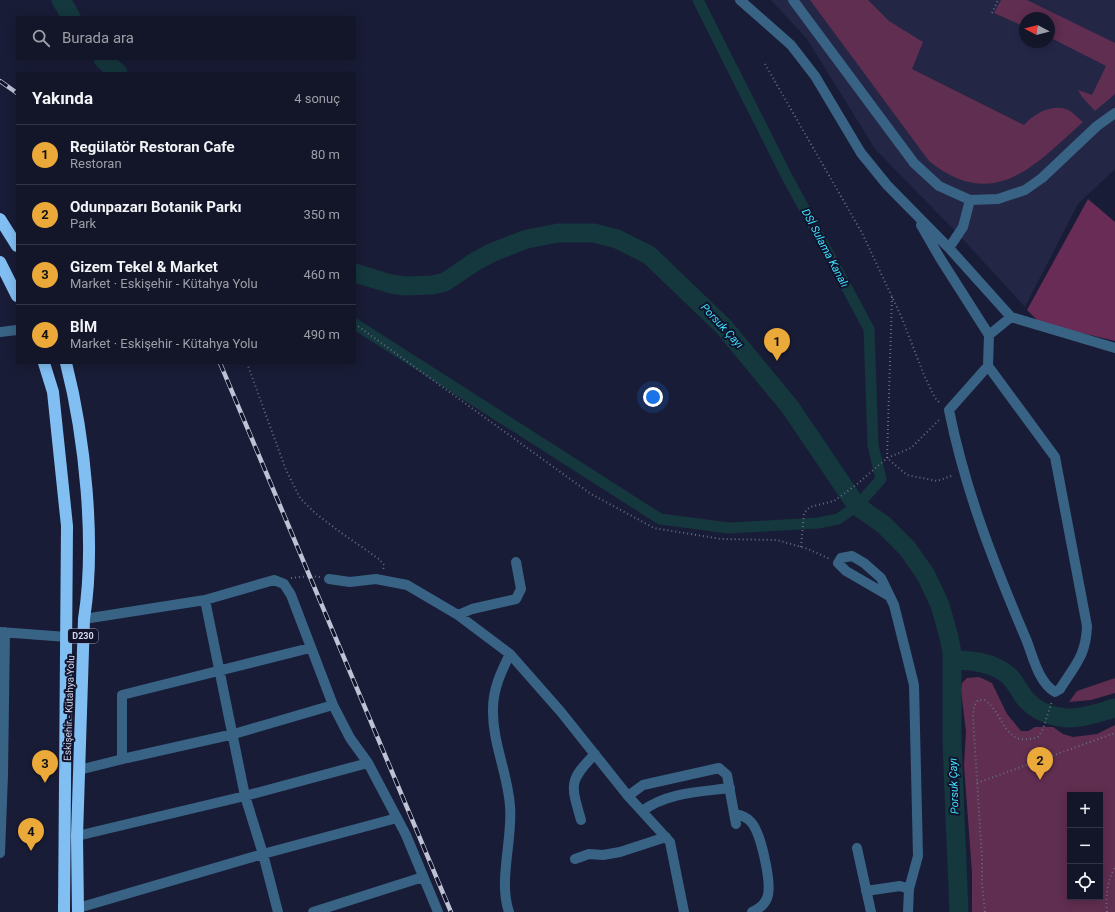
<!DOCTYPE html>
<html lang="tr">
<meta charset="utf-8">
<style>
body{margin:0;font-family:Roboto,sans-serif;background:#1c1e30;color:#f1f3f6}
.controls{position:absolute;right:12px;bottom:12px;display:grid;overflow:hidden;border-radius:0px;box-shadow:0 2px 10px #0003}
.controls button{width:36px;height:36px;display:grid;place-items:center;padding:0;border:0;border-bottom:1px solid #323445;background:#131528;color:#f1f3f6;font:20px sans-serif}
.compass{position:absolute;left:1019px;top:12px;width:36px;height:36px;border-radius:50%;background:#131528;box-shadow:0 2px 10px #0003;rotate:277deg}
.you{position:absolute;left:653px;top:397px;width:14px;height:14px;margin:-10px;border:3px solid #fff;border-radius:50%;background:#1a73e8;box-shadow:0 0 0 6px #1a73e833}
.badge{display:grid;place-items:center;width:26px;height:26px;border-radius:50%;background:#eba93a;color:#111;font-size:13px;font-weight:700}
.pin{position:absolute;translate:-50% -33px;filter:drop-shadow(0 1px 2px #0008)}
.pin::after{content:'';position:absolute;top:21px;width:14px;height:12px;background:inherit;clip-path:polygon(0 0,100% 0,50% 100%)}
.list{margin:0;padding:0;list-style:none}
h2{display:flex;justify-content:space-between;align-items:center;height:52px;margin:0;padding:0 16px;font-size:17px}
h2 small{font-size:13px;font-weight:400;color:#9d9fa8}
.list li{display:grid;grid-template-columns:26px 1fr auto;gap:12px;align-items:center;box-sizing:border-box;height:60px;padding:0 16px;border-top:1px solid #323445}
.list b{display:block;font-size:15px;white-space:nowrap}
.list p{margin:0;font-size:13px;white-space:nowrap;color:#9d9fa8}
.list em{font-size:13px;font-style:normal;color:#9d9fa8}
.icon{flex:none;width:22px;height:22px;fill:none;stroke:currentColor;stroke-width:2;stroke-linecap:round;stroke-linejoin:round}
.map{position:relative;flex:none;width:1115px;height:912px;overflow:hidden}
.search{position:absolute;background:#131528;box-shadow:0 2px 10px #0003;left:16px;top:16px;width:340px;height:44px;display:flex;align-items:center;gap:10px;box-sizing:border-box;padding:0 14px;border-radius:0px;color:#9d9fa8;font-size:15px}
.panel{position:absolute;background:#131528;box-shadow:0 2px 10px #0003;left:16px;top:72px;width:340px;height:292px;border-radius:0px}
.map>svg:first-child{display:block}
</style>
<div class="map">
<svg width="1115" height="912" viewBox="0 0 1115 912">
<rect width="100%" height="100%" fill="#191c36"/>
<!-- built -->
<path fill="#232645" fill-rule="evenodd" d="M771 0H1115V169L1078 204 1025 307 959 235 875 149 807 39ZM1025 18H1049V42H1025Z"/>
<!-- green -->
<path fill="#602e50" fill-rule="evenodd" d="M810 0H868L889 21 923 42 912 69 1024 125C1034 113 1055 102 1070 111 1075 114 1079 119 1083 122 1034 166 994 213 929 161Z
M1001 0H1027L1115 43V94L1095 111 1082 97 1078 90 1092 95 1106 66 1049 37V18H1025V27L994 13Z
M979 677 992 683 1007 714 1021 731H1028L1035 727H1053L1063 734 1073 737 1097 734 1115 725V912H972V873L964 765 966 732 961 690 962 683 967 678ZM1070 795H1100V897H1070Z
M1115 678V693L1091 700 1069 702 1077 691Z"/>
<!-- forest -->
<path fill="#682c56" d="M1088 199 1115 222V341L1040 323 1027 310Z"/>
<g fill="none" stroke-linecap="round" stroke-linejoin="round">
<!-- canal -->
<path stroke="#15373e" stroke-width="11" d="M355 324 660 519 729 528 818 523 838 519 857 506 881 479 873 445 869 329 785 173 698 0"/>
<!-- river -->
<path stroke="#15373e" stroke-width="19" d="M61 0 71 17
M103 59 118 73
M355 273 391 284 405 286 432 285 445 282 476 261 493 252 527 239 558 233H594L617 239 649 255 724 327 790 407 857 506 884 525 907 548 926 575 940 605 949 637 952 653V743L959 912
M952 660C971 660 992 662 1008 675 1015 681 1018 689 1024 697 1034 711 1054 718 1070 718 1085 718 1101 712 1115 708"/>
<!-- path -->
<path stroke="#676a81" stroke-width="2" stroke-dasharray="1 3" stroke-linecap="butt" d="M992 13 998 0
M765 64 862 233 901 316 924 375 935 398 941 404
M892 297 887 458 907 475 937 481 954 475
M355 324 591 494 654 528 721 539 777 540 808 549 830 559
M247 363 286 470 300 498 315 513 340 532 379 559 384 565 383 571
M801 547 804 513 810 507 834 501 856 485 887 458 911 448 941 418
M291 578 310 576 320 577
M977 783 1115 733
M985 912 982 884V859L973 717 974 706 978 700H985C1006 716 1003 748 1038 737L1043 729 1052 701
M1107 912C1105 896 1108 881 1115 866"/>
<!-- minor -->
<path stroke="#386385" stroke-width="10" d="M740 0 791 45 815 76 861 153 887 185 949 248 1011 317 1115 348
M793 0 914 163 939 186 970 200 998 199 1025 190 1042 178 1097 126 1115 113
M921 225 940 258 989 335 988 366
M949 248 963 227 970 200
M0 332 17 330
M989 335 1011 317
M988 366 1055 457 1087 626C1086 656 1075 665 1060 689L1055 692C1038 682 1033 656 1026 639 994 564 965 490 949 410Z
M329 579 350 582 376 579 407 585 458 615 510 654 561 712 628 796 670 842 684 912
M889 596 846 571 838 563 841 558 852 556 864 563 881 578 894 605 914 685 918 856 909 889 908 912
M205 600 245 796 263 854 278 912
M458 615 472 609 516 599 521 589 516 562
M84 619 205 600 274 580 284 584 291 595 333 705 350 738 368 763 406 835 438 912
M0 632 67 637
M310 648 122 695V755L127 758 234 734 333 705
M79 770 127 758
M628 796 643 785 719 768 727 775 736 824
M642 811C668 792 700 792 730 788
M734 814C741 815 747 817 751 822 761 833 771 880 768 895 766 904 760 908 752 912
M581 820C571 785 568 781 595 754
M77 836 245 796 368 763
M857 848 871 912
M0 853 3 775 5 632
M575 859 589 854 603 855 620 852 666 837
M866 891 900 886 909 889
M78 908 263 854 397 818
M313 912 423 877
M509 912C498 881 513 839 510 806 508 774 492 742 493 709 493 689 501 672 510 654"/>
<!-- highway -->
<path stroke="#81bff3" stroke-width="12" d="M0 219 17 246
M0 262 17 296
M44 363 53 392 67 526 64 912
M66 363C85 437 96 544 84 619L77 836 78 912"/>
<!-- rail casing -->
<g stroke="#bfc2d5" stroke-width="4.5">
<path id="rail" d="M0 81 17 93
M220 363 451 912"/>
</g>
<!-- rail -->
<use href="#rail" stroke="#10132b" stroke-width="3" stroke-dasharray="9" stroke-linecap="butt"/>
</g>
<g text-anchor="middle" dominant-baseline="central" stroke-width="4" stroke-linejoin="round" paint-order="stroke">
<!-- shield labels -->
<rect fill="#10132b" stroke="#9a9db1" stroke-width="1" x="68" y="629" width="30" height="14" rx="3"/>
<g font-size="9" font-weight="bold" fill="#d5d8ea">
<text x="83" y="636">D230</text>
</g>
<!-- street labels -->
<g font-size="10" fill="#d5d8ea" stroke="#10132b">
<text transform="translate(69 708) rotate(-88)">Eskişehir - Kütahya Yolu</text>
</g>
<!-- water labels -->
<g font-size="11" font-style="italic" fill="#40e0fd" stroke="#10132b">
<text transform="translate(825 248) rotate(62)">DSİ Sulama Kanalı</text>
<text transform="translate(722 326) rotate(47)">Porsuk Çayı</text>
<text transform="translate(954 786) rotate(-92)">Porsuk Çayı</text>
</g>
</g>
</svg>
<div class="controls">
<button>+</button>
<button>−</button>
<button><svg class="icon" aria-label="locate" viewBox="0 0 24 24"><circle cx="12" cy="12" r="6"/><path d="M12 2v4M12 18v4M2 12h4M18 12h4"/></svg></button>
</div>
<svg class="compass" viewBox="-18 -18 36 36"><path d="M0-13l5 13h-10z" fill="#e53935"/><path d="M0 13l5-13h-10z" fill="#9d9fa8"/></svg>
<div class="you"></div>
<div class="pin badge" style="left:777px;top:361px">1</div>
<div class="pin badge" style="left:1040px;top:780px">2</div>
<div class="pin badge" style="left:45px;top:783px">3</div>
<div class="pin badge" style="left:31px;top:851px">4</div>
<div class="search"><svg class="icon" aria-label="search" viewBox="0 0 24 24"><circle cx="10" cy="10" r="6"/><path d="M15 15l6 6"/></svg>Burada ara</div>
<section class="panel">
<h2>Yakında<small>4 sonuç</small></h2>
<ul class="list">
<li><span class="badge">1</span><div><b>Regülatör Restoran Cafe</b><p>Restoran</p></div><em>80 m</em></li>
<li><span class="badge">2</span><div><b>Odunpazarı Botanik Parkı</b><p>Park</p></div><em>350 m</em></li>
<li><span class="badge">3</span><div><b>Gizem Tekel &amp; Market</b><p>Market · Eskişehir - Kütahya Yolu</p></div><em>460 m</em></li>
<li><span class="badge">4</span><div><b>BİM</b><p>Market · Eskişehir - Kütahya Yolu</p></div><em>490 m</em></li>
</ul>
</section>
</div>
